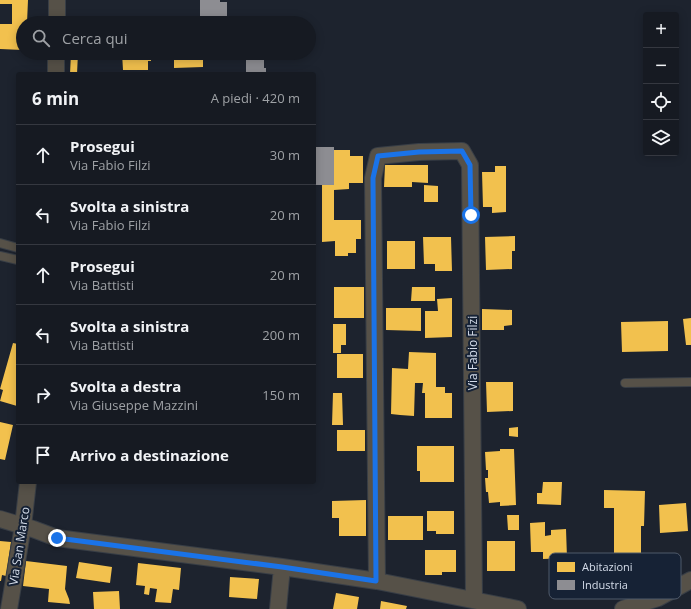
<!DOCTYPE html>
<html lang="it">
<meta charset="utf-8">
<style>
body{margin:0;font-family:"Open Sans",sans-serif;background:#1f232a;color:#f1f3f6}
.controls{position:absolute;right:12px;top:12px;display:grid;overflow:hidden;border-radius:4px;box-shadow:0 2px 10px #0003}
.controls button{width:36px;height:36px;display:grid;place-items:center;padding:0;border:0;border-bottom:1px solid #353840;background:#161a22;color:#f1f3f6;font:20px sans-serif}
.stop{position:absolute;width:12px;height:12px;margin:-9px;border:3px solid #1a73e8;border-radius:50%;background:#fff}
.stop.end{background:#1a73e8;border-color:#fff;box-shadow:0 1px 4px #0008}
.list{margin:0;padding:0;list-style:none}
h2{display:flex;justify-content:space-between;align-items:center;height:52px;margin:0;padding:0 16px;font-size:17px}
h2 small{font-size:13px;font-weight:400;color:#9ea1a5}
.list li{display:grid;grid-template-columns:26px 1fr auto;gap:12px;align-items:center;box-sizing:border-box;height:60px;padding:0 16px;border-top:1px solid #353840}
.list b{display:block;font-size:15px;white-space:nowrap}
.list p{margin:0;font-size:13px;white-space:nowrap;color:#9ea1a5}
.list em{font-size:13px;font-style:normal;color:#9ea1a5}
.icon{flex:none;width:22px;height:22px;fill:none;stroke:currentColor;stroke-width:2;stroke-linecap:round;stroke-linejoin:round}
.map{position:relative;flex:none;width:691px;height:609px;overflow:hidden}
.search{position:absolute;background:#161a22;box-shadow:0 2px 10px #0003;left:16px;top:16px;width:300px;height:44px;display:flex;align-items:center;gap:10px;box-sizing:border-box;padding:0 14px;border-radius:22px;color:#9ea1a5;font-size:15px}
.panel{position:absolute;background:#161a22;box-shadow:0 2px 10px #0003;left:16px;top:72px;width:300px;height:412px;border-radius:4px}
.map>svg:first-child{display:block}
</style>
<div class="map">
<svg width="691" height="609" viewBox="0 0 691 609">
<rect width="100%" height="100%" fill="#1d232e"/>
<!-- homes -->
<path fill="#f2c14e" d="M0 0H28L27 23H23V50L0 49V24H12V4H0Z
M71 53H78L77 74H70Z
M122 53H151V61H148V70H123Z
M174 53H203V67L174 68Z
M334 150H350V156H363V183H349V189L334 190V220H361V239H356V253H348V256H335V241L322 242V184L334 185Z
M385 165H428V183L412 182V187H384Z
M495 166H506V212L492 213V207H483L482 172H495Z
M424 185 438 186V202H424Z
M515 236V251H512V269L486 270 485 237Z
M423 237H451L452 271H435V264H424Z
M387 241H415V269H387Z
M334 287H364V318H334Z
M412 287H435V301H411Z
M452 298V337L425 338V311H438L437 299Z
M386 308H421V331L386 330Z
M482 309 512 310V325L504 326V330H482Z
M691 318V345H686L683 319Z
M668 321V351L622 352 621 322Z
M333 324H346V345H341V353H333Z
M13 343 18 344 17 406 0 401 3 390 0 389Z
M409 352 436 353V387H445V393H452V418H425V393H422L423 383H415L414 416 400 415 391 414 392 368 408 369Z
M337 354H363V378H337Z
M486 382H513V411L487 412Z
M333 393H342L343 425H332Z
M0 422 13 425 5 460 0 459Z
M518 427V437L509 436V428Z
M337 430H365V451H337Z
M417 446H454V482H420V471H417Z
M500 449H514L516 505 500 506V502L489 503 488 492H486L485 478H488V470H486L485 452 500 451Z
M543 482H562L561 505 537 504V493H542Z
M604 490 645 491 644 526H641V556H614V508H604Z
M366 500V536H339V518H332V501Z
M686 503 688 531 660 533 659 505Z
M427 511H454V534H436V531H427Z
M507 515H519V530H508Z
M388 516H423V540H388Z
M545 522V536L551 535V530L566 529 567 558 543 559V552H531L530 523Z
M0 541 11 542 6 576 2 575 1 581H0Z
M487 541H515V571H487Z
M425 550H456V572H442V575H425Z
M26 561 67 566 65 589 69 599 70 604 48 602 49 589 23 586Z
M79 562 112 567 110 583 76 578Z
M138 563 181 568 179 590 173 589 171 603 155 602 157 589 150 588 149 595 144 594 145 586 136 585Z
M230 577 259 579 257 599 229 597Z
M119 591 120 609H94L93 592Z
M336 593 359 597 357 609H333Z
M381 601 407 606 406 609H380Z"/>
<!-- industry -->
<path fill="#8d8d92" d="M200 0H220V2H227V23H200Z
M246 53H264V68H266V74H246Z
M314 147H334V185H314Z"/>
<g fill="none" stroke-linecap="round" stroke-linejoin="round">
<!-- lane casing -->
<g stroke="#383e46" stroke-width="10">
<path id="lane" d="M0 243 18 248
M0 256 18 260
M625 383 691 382"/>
</g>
<!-- street casing -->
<g stroke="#383e46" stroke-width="18">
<path id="street" d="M57 23V0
M56 74V53
M0 519 33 529 57 538 282 567 377 581 518 609
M377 581 373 178 378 156 419 152 462 151 470 165 474 600
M9 609 23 526 28 482
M278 609 282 567
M623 609 658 598 691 580"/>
</g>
<!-- lane -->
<use href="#lane" stroke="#565148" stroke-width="8"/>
<!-- street -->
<use href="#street" stroke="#565148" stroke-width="16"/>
</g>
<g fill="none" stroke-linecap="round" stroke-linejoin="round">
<!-- route -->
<path stroke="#1a73e8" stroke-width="5" d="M57 538 282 567 376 581 373 178 378 156 419 152 462 151 470 165 471 215"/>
</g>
<g text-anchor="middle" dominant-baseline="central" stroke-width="4" stroke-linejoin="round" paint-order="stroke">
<!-- street labels -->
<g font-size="12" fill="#d4dce9" stroke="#162235">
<text transform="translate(472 353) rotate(-90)">Via Fabio Filzi</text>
<text transform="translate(19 546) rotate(-81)">Via San Marco</text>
</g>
</g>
<!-- legend -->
<rect x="549" y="553" width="132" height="46" rx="6" fill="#162235" stroke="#4f5a6b" stroke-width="1"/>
<rect x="557" y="562" width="18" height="10" fill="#f2c14e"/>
<rect x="557" y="580" width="18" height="10" fill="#8d8d92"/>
<g font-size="11" fill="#d4dce9">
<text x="582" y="571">Abitazioni</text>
<text x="582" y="589">Industria</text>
</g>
</svg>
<div class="controls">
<button>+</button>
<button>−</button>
<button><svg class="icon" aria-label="locate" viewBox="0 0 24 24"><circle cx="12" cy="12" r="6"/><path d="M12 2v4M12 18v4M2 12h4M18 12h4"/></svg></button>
<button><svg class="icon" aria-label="layers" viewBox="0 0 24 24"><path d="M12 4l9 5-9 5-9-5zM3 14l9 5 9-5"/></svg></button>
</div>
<div class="stop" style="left:471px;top:215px"></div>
<div class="stop end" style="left:57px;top:538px"></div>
<div class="search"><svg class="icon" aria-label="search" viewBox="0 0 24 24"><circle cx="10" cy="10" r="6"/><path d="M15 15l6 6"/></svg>Cerca qui</div>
<section class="panel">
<h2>6 min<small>A piedi · 420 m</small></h2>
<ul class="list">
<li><svg class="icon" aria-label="ahead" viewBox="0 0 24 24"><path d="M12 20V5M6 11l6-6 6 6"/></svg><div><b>Prosegui</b><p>Via Fabio Filzi</p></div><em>30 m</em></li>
<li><svg class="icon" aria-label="left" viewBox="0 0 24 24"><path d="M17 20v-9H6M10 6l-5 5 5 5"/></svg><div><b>Svolta a sinistra</b><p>Via Fabio Filzi</p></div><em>20 m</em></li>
<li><svg class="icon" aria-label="ahead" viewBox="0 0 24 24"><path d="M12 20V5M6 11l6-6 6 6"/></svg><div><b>Prosegui</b><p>Via Battisti</p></div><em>20 m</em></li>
<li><svg class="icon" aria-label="left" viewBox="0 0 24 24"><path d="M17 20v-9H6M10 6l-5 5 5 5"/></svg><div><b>Svolta a sinistra</b><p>Via Battisti</p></div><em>200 m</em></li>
<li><svg class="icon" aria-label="right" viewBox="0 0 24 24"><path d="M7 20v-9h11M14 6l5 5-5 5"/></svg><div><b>Svolta a destra</b><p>Via Giuseppe Mazzini</p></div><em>150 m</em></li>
<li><svg class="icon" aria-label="arrive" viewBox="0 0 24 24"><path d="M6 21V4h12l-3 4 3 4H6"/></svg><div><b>Arrivo a destinazione</b></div></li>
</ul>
</section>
</div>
